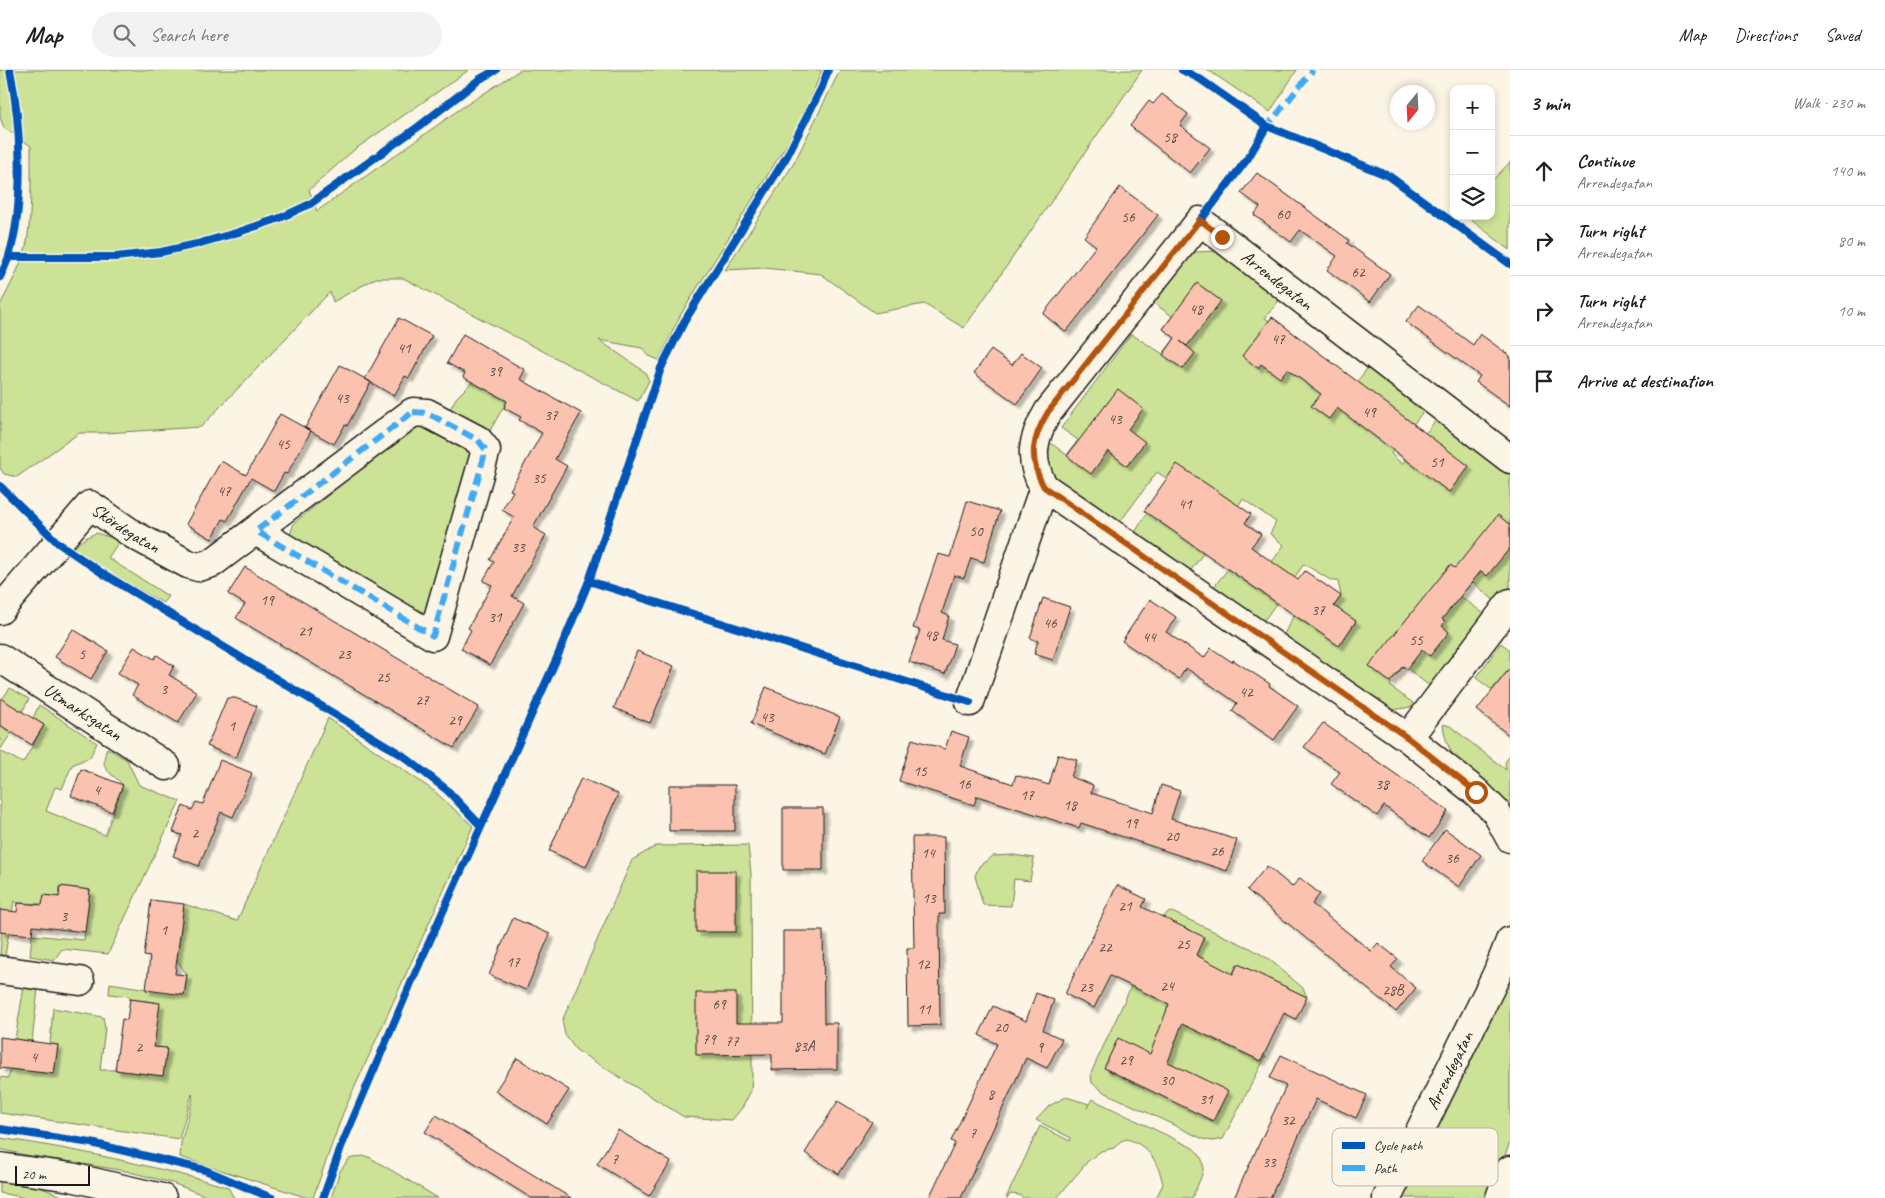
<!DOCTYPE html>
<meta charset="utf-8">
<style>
body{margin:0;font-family:Caveat,sans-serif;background:#f2f2f2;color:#222}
.controls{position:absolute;right:15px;top:15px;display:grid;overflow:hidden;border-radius:10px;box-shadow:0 2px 8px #0003}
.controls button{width:45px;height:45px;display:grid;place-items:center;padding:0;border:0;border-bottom:1px solid #e0e0e0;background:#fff;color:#222;font:25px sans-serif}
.compass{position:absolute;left:1390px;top:15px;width:45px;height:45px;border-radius:50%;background:#fff;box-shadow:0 2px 8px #0003;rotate:198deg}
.scale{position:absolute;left:15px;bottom:12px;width:75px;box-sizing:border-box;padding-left:5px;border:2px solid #1c1c1c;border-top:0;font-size:14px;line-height:18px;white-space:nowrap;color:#1c1c1c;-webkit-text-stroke:4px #fcf5e5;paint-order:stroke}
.stop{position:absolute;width:15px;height:15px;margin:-11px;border:4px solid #b45309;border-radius:50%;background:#fff}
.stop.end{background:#b45309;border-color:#fff;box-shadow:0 1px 5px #0008}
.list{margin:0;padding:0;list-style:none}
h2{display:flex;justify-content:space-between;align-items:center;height:65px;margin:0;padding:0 20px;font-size:21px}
h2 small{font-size:16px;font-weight:400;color:#767676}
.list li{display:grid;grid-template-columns:32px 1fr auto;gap:15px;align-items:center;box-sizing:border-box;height:70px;padding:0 20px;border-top:1px solid #e0e0e0}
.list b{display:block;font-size:19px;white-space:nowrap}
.list p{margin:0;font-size:16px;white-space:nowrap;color:#767676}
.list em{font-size:16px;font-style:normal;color:#767676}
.icon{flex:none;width:28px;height:28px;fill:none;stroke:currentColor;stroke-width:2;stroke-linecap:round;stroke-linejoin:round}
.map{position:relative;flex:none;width:1510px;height:1128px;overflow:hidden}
header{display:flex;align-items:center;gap:30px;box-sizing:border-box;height:70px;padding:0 25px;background:#fff;border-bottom:1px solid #e0e0e0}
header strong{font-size:24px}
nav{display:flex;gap:28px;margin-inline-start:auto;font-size:18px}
.search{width:350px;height:45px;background:#f2f2f2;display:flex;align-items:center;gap:12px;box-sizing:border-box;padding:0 18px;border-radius:28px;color:#767676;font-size:19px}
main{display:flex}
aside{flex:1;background:#fff}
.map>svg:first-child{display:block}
</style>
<header>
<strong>Map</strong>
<div class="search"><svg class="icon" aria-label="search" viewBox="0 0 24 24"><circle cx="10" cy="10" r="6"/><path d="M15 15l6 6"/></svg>Search here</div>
<nav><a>Map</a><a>Directions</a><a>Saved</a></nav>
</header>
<main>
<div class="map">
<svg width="1510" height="1128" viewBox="0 0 1510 1128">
<defs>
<filter id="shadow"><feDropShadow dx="4.5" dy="4.5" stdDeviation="1" flood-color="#0004"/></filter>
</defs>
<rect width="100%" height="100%" fill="#fcf5e5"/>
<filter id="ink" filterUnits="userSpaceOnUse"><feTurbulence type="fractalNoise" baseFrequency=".02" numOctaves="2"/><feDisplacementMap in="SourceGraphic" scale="10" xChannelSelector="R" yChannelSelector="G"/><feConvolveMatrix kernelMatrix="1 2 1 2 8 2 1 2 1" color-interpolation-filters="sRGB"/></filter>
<g filter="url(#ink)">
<!-- green -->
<path fill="#cce297" stroke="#747f5a" d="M0 0H469L354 80 309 120 317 141 460 39 520 0H822L802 50 681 244 659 290 649 286 642 278 599 270 645 302 649 311 638 331 403 208H376L333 232 330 222 201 357 105 363H79L17 407 4 404 0 398V235C9 218 24 190 27 172 32 140 31 108 31 76L4 58 0 47Z
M840 0H1142L964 258 924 234 875 243 821 204 764 198 725 200 794 93Z
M1208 0H1297L1270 42Z
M1510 92V180L1466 146H1491V112Z
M1217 181 1281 228 1265 248 1269 251 1272 247 1328 290 1344 329 1369 296 1425 339 1391 384 1402 394 1436 350 1510 401V519L1498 534 1473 512 1460 526 1487 546 1432 618 1404 596 1390 612 1391 617 1417 636 1387 641 1283 566 1294 545 1339 575 1356 552 1334 536 1341 526 1338 511H1332L1304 494 1263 552 1213 518 1228 499 1265 525 1272 492 1284 475 1270 464 1276 452 1243 429 1189 503 1134 464 1147 443 1145 441 1164 413 1169 410 1157 402 1120 452 1048 404 1049 372 1067 385 1078 370 1061 358 1131 264 1163 284 1175 268 1163 259 1172 246 1151 231 1195 182Z
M472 312 507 331 488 364 449 341 456 328Z
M424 355 471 379 474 385 425 545 419 546 294 472 290 465 294 453 391 374 418 356Z
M96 463 113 468 118 473 108 488 168 526 163 533 72 481C78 472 86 467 96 463Z
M1501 573 1510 580V598L1492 620 1476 608Z
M10 618 29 629 22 642 0 632Z
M39 635 97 673 90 687 72 695 62 719 55 717 46 741 105 765 123 715C108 699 99 701 107 678L127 690 139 715 180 731 108 884 62 879 54 890 30 886 32 865 84 870 90 820 61 816 59 827 44 825 42 834 18 833 14 831 5 886 0 885 3 841 0 840V681L23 693 44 655 33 648Z
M328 648 434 721 473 756 343 1043 313 1128H308L180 1087 181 1073 193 1028 192 1024 179 1069 0 1043V1007L8 1008 11 999 54 1004 58 975 50 974 53 938 103 947 105 958 100 1000H115L163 1006 167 978 154 977 152 953 155 932 130 929 129 926 109 924 110 913 184 925 187 905 177 890 184 834 237 851Z
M1443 654 1450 656 1506 700 1505 692 1510 686V743C1483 718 1446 694 1443 654Z
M0 655 12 662 0 680Z
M748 775 751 804 752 1007 751 1021 742 1038 732 1050 684 1047 576 980 565 965 562 951 632 790 656 776Z
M1013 785 1034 788 1030 811 1014 809 1011 836 983 835 975 806 979 796 993 786Z
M1172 842 1252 879 1269 889 1303 918 1307 927 1237 894 1205 965 1261 991 1264 985 1266 986 1223 1069 1212 1071 1203 1069 1104 1022 1092 1013 1091 1003 1161 852 1167 843Z
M1510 908V1072L1489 1128H1402Z
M24 917 38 919 32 971 15 969Z
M1066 1027 1089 1034 1087 1038 1092 1029 1193 1078C1212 1094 1200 1108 1192 1128H1156L1163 1114C1158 1093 1150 1076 1127 1069L1121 1071 1114 1078 1101 1081 1088 1091 1057 1128H1023L1019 1125 1010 1124 1008 1128H1006L1040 1056 1070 1071 1071 1068 1036 1050 1049 1036Z
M0 1068C77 1079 153 1096 228 1117L234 1128H211L172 1113 126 1101 20 1084 0 1079Z
M362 1086 369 1087 438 1128H331L340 1101 349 1089Z
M0 1109 32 1114 67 1128H26L0 1123Z"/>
<!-- building -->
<path fill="#fbc3af" stroke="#1c1c1c" filter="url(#shadow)" d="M1162 24 1188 44 1180 55 1210 78 1190 103 1130 56 1149 31 1153 34Z
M1257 103 1349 170 1347 173 1390 204 1370 232 1327 200 1337 186 1300 160 1291 172 1254 145 1260 137 1241 123Z
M1120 117 1158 145 1066 262 1043 244 1096 176 1084 167Z
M1197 213 1221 231 1187 276 1180 271 1195 283 1183 299 1163 285 1175 268 1163 259Z
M1419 235 1473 275 1480 264 1510 286V336L1476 312 1480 306 1406 252Z
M1272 247 1469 396 1449 422 1337 338 1329 349 1311 336 1321 324 1287 299 1280 308 1261 294 1258 298 1242 286Z
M399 248 432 266 409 308 405 306 394 326 365 309Z
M463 264 525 300 520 309 581 343 555 389 567 396 533 457 546 465 512 526 524 533 490 595 461 579 471 560 468 558 492 515 483 511 494 492 490 490 514 447 502 440 513 421 510 420 542 363 519 350 521 347 504 338 507 331 463 307 465 303 447 293Z
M991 280 1012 295 1021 283 1042 298 1017 334 974 303Z
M340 295 371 312 347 356 345 355 334 374 305 358Z
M1118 319 1143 339 1128 359 1145 372 1127 396 1108 381 1091 404 1067 386Z
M280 344 311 361 287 404 284 403 274 421 251 408 227 451 223 449 212 469 186 454 221 391 246 405Z
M1177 394 1251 444 1245 453 1261 464 1251 477 1298 510 1305 501 1341 526 1334 536 1356 551 1339 576 1144 441Z
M967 431 1000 441 984 492 971 488 964 508 954 505 942 543 949 546 942 570 955 574 945 604 909 592 920 560 913 558 938 484 950 487Z
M1498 445 1510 455V478L1487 506 1481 501 1442 549 1445 552 1442 556 1449 562 1430 586 1422 580 1407 599 1403 596 1390 612 1369 596 1450 495 1455 498Z
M245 497 479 637 454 678 236 548 245 534 228 524Z
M1043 528 1070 537 1053 590 1034 584 1038 571 1030 568Z
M1150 529 1176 547 1166 562 1204 588 1211 578 1232 592 1233 590 1270 614 1269 616 1298 636 1274 670 1232 641 1237 633 1186 598 1179 609 1122 571Z
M73 559 108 581 91 609 55 587Z
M134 577 154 589 157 585 174 596 169 605 197 622 178 653 132 625 138 615 118 603Z
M637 581 674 596 650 653 614 638Z
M1510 598V666L1477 640Z
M766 617 840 647 825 684 751 654Z
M0 628 44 655 32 675 0 655Z
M227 628H235L257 636 236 688 207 676Z
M1323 653 1448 741 1429 768 1384 736 1377 746 1331 714 1340 702 1304 677Z
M951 661 969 667 960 696 1013 714 1016 705 1049 715 1058 684 1077 690 1071 707 1093 715 1091 723 1153 743 1161 715 1180 721 1171 749 1237 770 1227 801 1081 753 1079 758 977 726 974 735 899 711 912 669 945 679Z
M220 690 252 703 233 747 221 742 199 796 173 786 182 765 173 762 183 736 192 740 196 732 203 734Z
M81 699 123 715 112 742 71 726Z
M581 708 618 724 586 797 549 781Z
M669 715H735V761H669Z
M783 738H823V800H783Z
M1445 759 1481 785 1459 817 1422 791Z
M912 767H944L945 844H939L940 955 908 956 907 878H914Z
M1267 796 1292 817 1300 808 1320 824 1312 834 1371 881 1378 873 1398 889 1391 897 1416 918 1396 942 1247 820Z
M696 801H736V862H696Z
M1117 815 1146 829 1142 837 1204 867 1196 885 1233 904 1238 894 1307 927 1296 949 1284 943 1261 991 1182 954 1168 992 1228 1021 1213 1051 1104 998 1118 968 1150 984 1169 934 1110 906 1094 938 1065 924Z
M60 816 90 820 85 862 33 856 32 865 0 862V840L17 842 18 833 42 835 44 825 59 827Z
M151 830 184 834 175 904 187 905 184 925 146 920 150 887 144 886Z
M513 848 550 864 526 920 489 905Z
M783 861H823L824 953H837V999L772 1000V984L696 985V923H736V953H783Z
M1036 923 1054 930 1043 960 1062 969 1047 998 1026 988 961 1128H929L955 1073 951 1071 997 974 979 965 993 936 1026 951Z
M130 929 160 933 154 977 167 978 163 1006 115 1000 122 949 127 950Z
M0 967 58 975 54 1004 0 998Z
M1281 985 1367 1025 1356 1048 1316 1029 1270 1128H1234L1286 1016 1270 1008Z
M517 988 569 1020 547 1054 495 1021Z
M838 1031 872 1052 839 1104 805 1083Z
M436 1045 571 1128H531L425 1062Z
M618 1060 671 1092 649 1126 597 1094Z"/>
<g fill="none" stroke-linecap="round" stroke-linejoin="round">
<!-- minor casing -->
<g stroke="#1c1c1c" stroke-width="31">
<g id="minor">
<path d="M1510 389 1200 151 1048 342C1032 368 1028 390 1044 417L1408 668 1476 722 1496 742 1510 768"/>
<path id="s1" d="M0 540 90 435 134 465 188 494 198 497 212 493 413 342 427 343 478 370 486 380 433 566 256 461"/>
<path id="s2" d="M0 588 166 696"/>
<path d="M970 632 1044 417"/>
<path d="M1408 668 1510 533"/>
<path d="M0 900 80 911"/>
<path id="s3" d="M1387 1128 1497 904 1510 871"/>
</g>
</g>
<!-- tertiary casing -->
<g stroke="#1c1c1c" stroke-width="31">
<path id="tertiary" d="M0 1097 71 1107 162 1128
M1500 1128 1510 1100"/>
</g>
<!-- minor -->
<use href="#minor" stroke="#fcf5e5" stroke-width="28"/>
<!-- tertiary -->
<use href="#tertiary" stroke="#fcf5e5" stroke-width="28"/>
<!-- quiet -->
<path stroke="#3fa9f5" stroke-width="6" stroke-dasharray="12 6" stroke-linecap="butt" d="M1265 59 1313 0
M413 342 427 343 478 370 486 380 433 566 256 461Z"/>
<!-- cycleway casing -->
<g stroke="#fcf5e5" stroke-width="11">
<path id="cycleway" d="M1182 0 1200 9 1267 56 1389 106 1510 194
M1200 151 1248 88 1267 56
M9 187H115L161 182 197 174 239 162 280 148 310 134 418 57 480 9 496 0
M0 207C3 200 7 193 9 186 25 134 21 53 10 0
M0 416 58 473 102 503 402 685 447 720 481 756
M589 511 970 632
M0 1059 91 1073 205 1100 272 1128
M323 1128 341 1077 414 906 556 590 589 511 661 298 684 252 787 86 822 17 828 0"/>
</g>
<!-- cycleway -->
<use href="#cycleway" stroke="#0057b8" stroke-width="8"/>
</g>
</g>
<g fill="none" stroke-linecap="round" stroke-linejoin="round" filter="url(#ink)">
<!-- route -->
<path stroke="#b45309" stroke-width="6" d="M1222 167 1200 150 1048 342C1032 368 1028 389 1044 417L1408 668 1476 722"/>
</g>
<g text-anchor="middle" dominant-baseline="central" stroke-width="4" stroke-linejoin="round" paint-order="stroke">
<!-- number labels -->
<g font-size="15" fill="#544641">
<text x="1170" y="67">58</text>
<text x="1283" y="144">60</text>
<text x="1128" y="147">56</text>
<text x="1358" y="202">62</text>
<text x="1196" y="239">48</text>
<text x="1278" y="269">47</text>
<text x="404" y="278">41</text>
<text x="495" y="301">39</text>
<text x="342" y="328">43</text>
<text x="1369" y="342">49</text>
<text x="551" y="345">37</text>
<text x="1115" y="349">43</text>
<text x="283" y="374">45</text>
<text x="1437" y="392">51</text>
<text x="539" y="408">35</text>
<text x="224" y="421">47</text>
<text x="1185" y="434">41</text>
<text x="976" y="461">50</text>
<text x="518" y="477">33</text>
<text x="267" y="530">19</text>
<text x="1318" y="540">37</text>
<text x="495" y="547">31</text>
<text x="1050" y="553">46</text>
<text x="305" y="561">21</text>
<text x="931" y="565">48</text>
<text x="1149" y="567">44</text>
<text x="1416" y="570">55</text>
<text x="82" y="584">5</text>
<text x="344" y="584">23</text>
<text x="383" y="607">25</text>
<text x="164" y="619">3</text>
<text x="1246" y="622">42</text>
<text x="422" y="630">27</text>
<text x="767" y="647">43</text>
<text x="455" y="650">29</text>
<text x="232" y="656">1</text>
<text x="920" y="701">15</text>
<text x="964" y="714">16</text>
<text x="1382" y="714">38</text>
<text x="97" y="720">4</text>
<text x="1027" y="725">17</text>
<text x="1070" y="735">18</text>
<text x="1131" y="753">19</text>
<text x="195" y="763">2</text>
<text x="1172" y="766">20</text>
<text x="1217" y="781">26</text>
<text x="928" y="783">14</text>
<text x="1452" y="788">36</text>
<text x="929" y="828">13</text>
<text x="1125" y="836">21</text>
<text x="64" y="846">3</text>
<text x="164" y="860">1</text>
<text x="1183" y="874">25</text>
<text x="1105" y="877">22</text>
<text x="513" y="892">17</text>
<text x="923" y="894">12</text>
<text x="1167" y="916">24</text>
<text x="1086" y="917">23</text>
<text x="1393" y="920">28B</text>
<text x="719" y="934">69</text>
<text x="924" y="939">11</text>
<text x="1001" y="957">20</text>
<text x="709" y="969">79</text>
<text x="732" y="971">77</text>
<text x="804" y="976">83A</text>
<text x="139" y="977">2</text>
<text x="1040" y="977">9</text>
<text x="34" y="987">4</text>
<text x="1126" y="990">29</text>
<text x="1167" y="1010">30</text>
<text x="991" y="1024">8</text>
<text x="1206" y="1029">31</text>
<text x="1288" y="1050">32</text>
<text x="973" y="1063">7</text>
<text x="615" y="1089">7</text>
<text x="1269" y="1092">33</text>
</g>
<!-- street labels -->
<g font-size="18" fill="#1c1c1c" stroke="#fcf5e5">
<text transform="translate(1277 210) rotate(38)">Arrendegatan</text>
<text stroke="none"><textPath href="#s1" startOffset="181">Skördegatan</textPath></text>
<text stroke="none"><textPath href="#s2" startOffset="99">Utmarksgatan</textPath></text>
<text stroke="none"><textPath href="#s3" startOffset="142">Arrendegatan</textPath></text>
</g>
</g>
<!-- legend -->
<rect x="1332" y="1058" width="166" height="58" rx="8" fill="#fcf5e5" stroke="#b9b4a9" stroke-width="1"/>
<rect x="1342" y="1072" width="23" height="7" fill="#0057b8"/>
<rect x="1342" y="1095" width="23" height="6" fill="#3fa9f5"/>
<g font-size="14" fill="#1c1c1c">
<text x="1374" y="1080">Cycle path</text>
<text x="1374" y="1103">Path</text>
</g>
</svg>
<div class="controls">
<button>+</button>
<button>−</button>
<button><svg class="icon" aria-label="layers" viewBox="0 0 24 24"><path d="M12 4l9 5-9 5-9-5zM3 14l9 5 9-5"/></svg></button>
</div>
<svg class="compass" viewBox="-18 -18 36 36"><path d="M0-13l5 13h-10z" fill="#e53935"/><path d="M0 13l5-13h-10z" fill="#767676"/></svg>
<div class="scale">20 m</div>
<div class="stop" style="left:1476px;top:722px"></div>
<div class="stop end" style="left:1222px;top:167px"></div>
</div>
<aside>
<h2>3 min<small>Walk · 230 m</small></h2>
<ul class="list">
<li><svg class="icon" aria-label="ahead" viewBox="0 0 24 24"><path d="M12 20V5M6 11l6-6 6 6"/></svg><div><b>Continue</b><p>Arrendegatan</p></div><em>140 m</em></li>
<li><svg class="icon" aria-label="right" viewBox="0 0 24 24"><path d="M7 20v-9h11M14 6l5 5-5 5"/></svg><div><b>Turn right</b><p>Arrendegatan</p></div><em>80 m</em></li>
<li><svg class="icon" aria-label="right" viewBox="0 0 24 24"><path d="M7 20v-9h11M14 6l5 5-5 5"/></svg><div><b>Turn right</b><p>Arrendegatan</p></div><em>10 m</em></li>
<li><svg class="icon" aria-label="arrive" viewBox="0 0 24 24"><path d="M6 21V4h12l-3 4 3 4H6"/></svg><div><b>Arrive at destination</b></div></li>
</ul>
</aside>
</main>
